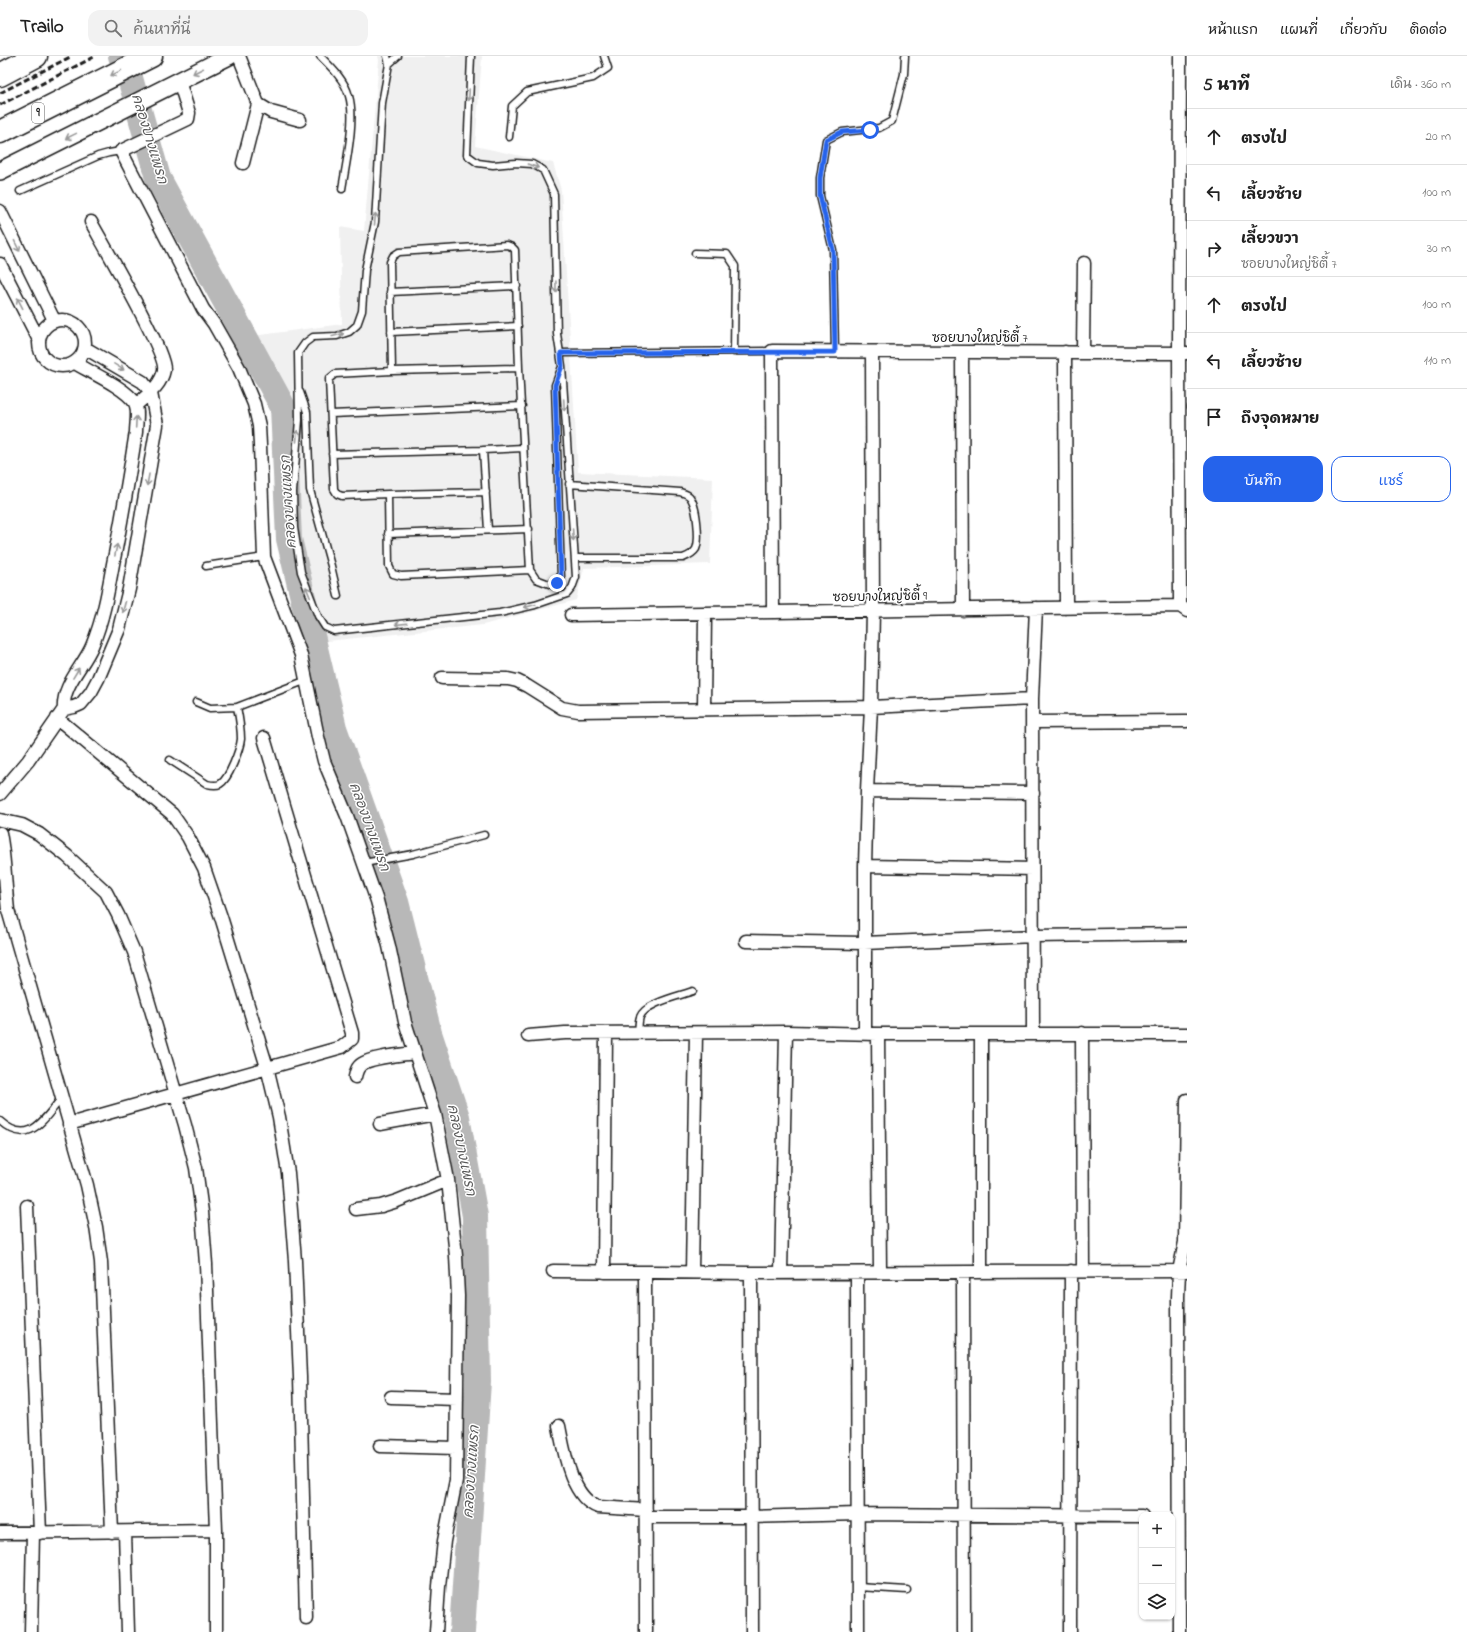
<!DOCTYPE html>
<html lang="th">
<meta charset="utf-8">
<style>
body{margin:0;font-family:"Indie Flower","Playpen Sans Thai",sans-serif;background:#f2f2f2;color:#222}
.controls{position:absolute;right:12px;bottom:12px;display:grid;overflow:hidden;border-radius:8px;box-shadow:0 1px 3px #0004}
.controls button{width:36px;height:36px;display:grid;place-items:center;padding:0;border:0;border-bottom:1px solid #e0e0e0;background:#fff;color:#222;font:20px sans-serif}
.stop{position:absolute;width:12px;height:12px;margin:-9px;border:3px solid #2563eb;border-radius:50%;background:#fff}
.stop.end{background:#2563eb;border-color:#fff;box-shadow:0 1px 4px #0008}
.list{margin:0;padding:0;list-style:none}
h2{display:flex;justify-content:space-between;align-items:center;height:52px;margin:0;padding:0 16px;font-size:17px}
h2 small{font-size:13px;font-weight:400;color:#767676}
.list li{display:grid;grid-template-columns:26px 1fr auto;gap:12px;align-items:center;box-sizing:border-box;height:56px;padding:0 16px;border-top:1px solid #e0e0e0}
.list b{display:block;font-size:15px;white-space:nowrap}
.list p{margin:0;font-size:13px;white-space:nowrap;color:#767676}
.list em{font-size:13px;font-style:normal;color:#767676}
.actions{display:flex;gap:8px;padding:12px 16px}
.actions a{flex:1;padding:9px 0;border:1px solid #2563eb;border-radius:12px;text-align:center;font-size:14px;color:#2563eb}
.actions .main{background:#2563eb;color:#fff}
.icon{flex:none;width:22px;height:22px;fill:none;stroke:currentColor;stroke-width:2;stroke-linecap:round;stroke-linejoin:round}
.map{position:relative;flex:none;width:1187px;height:1576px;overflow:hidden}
header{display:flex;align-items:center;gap:24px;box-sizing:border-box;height:56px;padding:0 20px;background:#fff;border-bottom:1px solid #e0e0e0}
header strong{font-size:19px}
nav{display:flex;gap:22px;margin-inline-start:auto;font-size:14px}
.search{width:280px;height:36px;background:#f2f2f2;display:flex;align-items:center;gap:10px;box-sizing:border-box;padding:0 14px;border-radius:12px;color:#767676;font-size:15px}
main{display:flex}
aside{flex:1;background:#fff}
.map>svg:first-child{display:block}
</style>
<header>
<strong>Trailo</strong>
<div class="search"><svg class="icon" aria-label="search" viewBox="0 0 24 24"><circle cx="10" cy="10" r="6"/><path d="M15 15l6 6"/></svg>ค้นหาที่นี่</div>
<nav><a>หน้าแรก</a><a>แผนที่</a><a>เกี่ยวกับ</a><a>ติดต่อ</a></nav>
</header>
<main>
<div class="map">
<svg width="1187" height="1576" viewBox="0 0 1187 1576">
<rect width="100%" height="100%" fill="#fff"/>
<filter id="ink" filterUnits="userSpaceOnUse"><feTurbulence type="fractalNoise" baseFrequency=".025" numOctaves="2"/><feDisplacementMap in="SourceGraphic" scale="8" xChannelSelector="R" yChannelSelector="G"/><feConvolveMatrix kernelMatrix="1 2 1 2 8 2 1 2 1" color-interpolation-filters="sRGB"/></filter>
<g filter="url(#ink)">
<!-- built -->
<path fill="#f0f0f0" d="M378 0H482L475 90 553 107 561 134 578 416 713 422 710 508 584 512 576 544 483 569 327 585 294 517 288 348 253 280 342 268 340 171 364 175 379 4Z"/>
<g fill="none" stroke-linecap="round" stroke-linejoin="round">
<!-- river -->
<path stroke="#b8b8b8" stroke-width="26" d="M121 0 130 22 158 122 283 351 289 483 334 672 396 846 429 977 457 1061 475 1160 478 1325 462 1576"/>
<!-- lane casing -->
<g stroke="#1c1c1c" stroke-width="9">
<path id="lane" d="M320 0C331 11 345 24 349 40 356 63 346 108 342 133
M387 0 389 8 382 47 375 166 365 214 362 255 357 269 349 276 337 280 313 281 305 287 298 297 299 364 293 436 294 472 301 516 318 560 325 571 334 575 500 557 535 549 567 538 572 532 576 521 562 310 557 278 554 138 543 114 532 108 516 107 493 109 478 107 467 99 471 0
M389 8 398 0
M509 81 512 50 527 36 593 22 608 12 604 0
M20 135 98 100 109 97 121 95
M695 197 727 198 735 210 734 296
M390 236 517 230
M391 276 518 270
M835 296 833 194 820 140V122L826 84 842 76 879 72 892 65 904 18 905 0
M561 297 772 295
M519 312 392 315 335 318 329 323 334 433 337 438 342 440 388 438 389 510 393 518 401 520 530 514
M392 315 390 206 393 200 399 196 507 189 512 191 515 194 519 312 530 514 536 523 552 529 557 527 561 522 555 329 561 313
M300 336 307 356 310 434 331 510 338 540
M331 358 522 350
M483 394 488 474
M332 398 483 394 523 392
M569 428 680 436C683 437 688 438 690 441 697 450 700 483 696 493 693 498 688 500 683 502H575
M388 438 486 436
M388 478 529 473
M206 510 264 501
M196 646 210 652 237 651 307 624
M170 704 207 728C211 729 216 730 220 728 229 723 240 693 241 683 241 672 239 661 237 651
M364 807 413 798 484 779
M638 977C639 972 638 966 640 961 645 947 679 940 693 935
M0 1065C29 1091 43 1064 61 1043
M858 1531 907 1534"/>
</g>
<!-- street casing -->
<g stroke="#1c1c1c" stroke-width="15">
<path id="street" d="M239 0 258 48 243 107
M179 25 189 57 188 63 121 95 203 253 214 268 239 312 254 348 259 370 260 389 264 501 301 599 318 681 324 705 347 760 377 845 389 890 405 966 435 1058 448 1124 456 1200 458 1240 456 1424 444 1485 439 1530 436 1576
M258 48 271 56 300 64
M0 155 54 264
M91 166C103 188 167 297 164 314 161 330 147 339 136 349
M0 208 38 282
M39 287a23 23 0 1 1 46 0a23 23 0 1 1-46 0Z
M962 296 963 554
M1065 296 1066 552
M1083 296 1084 207
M1180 550 1179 297 1180 0
M773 556 772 295 1187 297
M571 559 1180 550 1187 555
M442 622 508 623 517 625 527 630 562 652 578 655 871 651 1032 643
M64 653 74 651 81 648 91 636 98 623 119 573 129 533 157 369 151 337 143 326 85 292
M704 653 705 558
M57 662 172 758 188 781 204 812 221 861 267 1011 279 1061 288 1117 295 1205 300 1321 306 1562
M1032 666 1187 665
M867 735 1033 737
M0 738 28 705 64 653C62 629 83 611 92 590 103 564 108 536 113 508 122 464 129 420 136 376 136 367 139 355 135 347 126 332 90 316 75 307
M0 764 22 769 39 778 67 800 106 836 118 859 134 896 185 1069 196 1112 202 1156 206 1208 216 1474V1576
M0 777C5 802 5 828 8 854L87 1129 96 1171 101 1206 112 1476
M865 810 1032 813
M746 885 864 887 1034 880 1187 878
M1082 977 1083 1214
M865 978V810L867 735 871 651 873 555 872 296
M878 978 880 1216
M1033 978 1032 643 1036 552
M528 980 565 977 786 976 878 978H1187
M355 1021C356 1016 357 1011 362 1008 372 1001 401 999 414 997
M69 1068 342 991 352 983V977L264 682
M380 1068 435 1058
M27 1150 40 1477
M356 1153 381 1150 397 1145 448 1124
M553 1215 751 1217 1187 1215
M604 1216 606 977
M645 1216 646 1576
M692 1216 696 977
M981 1216V978
M751 1217 752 1576
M781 1217 786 976
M857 1217 858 1576
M963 1217 964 1576
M391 1341 457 1343
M559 1370C564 1395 571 1442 598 1451L646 1454
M380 1390 456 1392
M646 1461H752L858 1458 1142 1460
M125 1476 128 1576
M0 1477 216 1474
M31 1576 33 1477
M1070 1576 1071 1215
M1179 1576 1178 1241 1179 1215 1185 1186 1187 1044"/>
</g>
<!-- secondary casing -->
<g stroke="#1c1c1c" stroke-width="20">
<path id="secondary" d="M0 115 229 0"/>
</g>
<!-- highway casing -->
<g stroke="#1c1c1c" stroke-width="25">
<path id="highway" d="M0 19 36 0
M0 76 151 0"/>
</g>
<!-- lane -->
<use href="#lane" stroke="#fff" stroke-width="6"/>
<!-- street -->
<use href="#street" stroke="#fff" stroke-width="12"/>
<!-- secondary -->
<use href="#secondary" stroke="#fff" stroke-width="17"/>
<!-- highway -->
<use href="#highway" stroke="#fff" stroke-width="22"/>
<!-- rail -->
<path stroke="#1c1c1c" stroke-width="3" stroke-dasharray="6 3" stroke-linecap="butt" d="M0 37 72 0
M0 49 96 0"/>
</g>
<!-- one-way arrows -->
<defs><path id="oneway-shaft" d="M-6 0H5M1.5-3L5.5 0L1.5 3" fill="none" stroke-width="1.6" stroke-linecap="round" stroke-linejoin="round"/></defs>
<g stroke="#999">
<use href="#oneway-shaft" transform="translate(198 15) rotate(153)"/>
<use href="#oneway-shaft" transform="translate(116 17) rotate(154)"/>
<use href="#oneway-shaft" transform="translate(469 39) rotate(93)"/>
<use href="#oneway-shaft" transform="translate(71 80) rotate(154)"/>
<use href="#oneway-shaft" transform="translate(533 110) rotate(19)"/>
<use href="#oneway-shaft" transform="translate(375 163) rotate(-85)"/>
<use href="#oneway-shaft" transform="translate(17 190) rotate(64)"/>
<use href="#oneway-shaft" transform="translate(556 231) rotate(89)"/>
<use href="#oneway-shaft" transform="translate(20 247) rotate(-117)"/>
<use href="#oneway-shaft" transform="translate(338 279) rotate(-14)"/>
<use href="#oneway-shaft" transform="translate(119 311) rotate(31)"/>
<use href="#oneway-shaft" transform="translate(564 349) rotate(87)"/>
<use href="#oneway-shaft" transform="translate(136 366) rotate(-87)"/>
<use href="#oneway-shaft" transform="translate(297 380) rotate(-85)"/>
<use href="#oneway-shaft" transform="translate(148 424) rotate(100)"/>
<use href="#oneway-shaft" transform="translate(573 479) rotate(86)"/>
<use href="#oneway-shaft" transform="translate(116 494) rotate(-79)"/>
<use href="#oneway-shaft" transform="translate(308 536) rotate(-112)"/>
<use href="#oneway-shaft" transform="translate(530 550) rotate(166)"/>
<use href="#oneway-shaft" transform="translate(124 551) rotate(105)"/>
<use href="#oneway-shaft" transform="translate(401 568) rotate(174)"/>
<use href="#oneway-shaft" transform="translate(76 617) rotate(-59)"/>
</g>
</g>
<g fill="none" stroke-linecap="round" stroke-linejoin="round" filter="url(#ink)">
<!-- route -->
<path stroke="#2563eb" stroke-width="5" d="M557 527 561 522 555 329 562 310 561 297 835 296 833 194 820 140V122L826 84 842 76 870 74"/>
</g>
<g text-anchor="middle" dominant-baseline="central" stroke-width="3" stroke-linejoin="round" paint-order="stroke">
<!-- shield labels -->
<rect fill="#fff" stroke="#606060" stroke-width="1" x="32" y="47" width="12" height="20" rx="3"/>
<g font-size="12" font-weight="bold" fill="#1c1c1c">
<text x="38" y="57">9</text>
</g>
<!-- street labels -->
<g font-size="13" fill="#1c1c1c" stroke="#fff">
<text x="980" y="282">ซอยบางใหญ่ซิตี้ 7</text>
<text transform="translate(880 541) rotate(-1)">ซอยบางใหญ่ซิตี้ 9</text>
</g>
<!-- water labels -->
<g font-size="14" font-style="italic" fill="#5a5a5a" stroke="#fff">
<text transform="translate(149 83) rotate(73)">คลองบางแพรก</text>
<text transform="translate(289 446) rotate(-94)">คลองบางแพรก</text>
<text transform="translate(369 771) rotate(70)">คลองบางแพรก</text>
<text transform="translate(461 1094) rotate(78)">คลองบางแพรก</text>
<text transform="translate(472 1416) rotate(-86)">คลองบางแพรก</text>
</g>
</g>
</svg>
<div class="controls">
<button>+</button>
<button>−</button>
<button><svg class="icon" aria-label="layers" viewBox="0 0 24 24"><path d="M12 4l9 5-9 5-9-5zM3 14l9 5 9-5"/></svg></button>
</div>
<div class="stop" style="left:870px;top:74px"></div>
<div class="stop end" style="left:557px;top:527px"></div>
</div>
<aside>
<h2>5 นาที<small>เดิน · 360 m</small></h2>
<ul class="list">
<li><svg class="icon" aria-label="ahead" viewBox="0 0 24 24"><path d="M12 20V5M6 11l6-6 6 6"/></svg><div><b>ตรงไป</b></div><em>20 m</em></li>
<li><svg class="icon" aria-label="left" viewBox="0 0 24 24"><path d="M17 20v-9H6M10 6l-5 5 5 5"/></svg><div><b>เลี้ยวซ้าย</b></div><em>100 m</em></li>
<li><svg class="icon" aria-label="right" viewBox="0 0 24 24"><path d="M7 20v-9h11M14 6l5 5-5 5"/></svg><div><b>เลี้ยวขวา</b><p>ซอยบางใหญ่ซิตี้ 7</p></div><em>30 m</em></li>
<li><svg class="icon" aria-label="ahead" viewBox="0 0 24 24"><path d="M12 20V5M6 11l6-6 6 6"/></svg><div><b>ตรงไป</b></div><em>100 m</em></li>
<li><svg class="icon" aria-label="left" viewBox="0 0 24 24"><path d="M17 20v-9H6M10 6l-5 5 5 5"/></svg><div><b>เลี้ยวซ้าย</b></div><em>110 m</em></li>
<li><svg class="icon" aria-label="arrive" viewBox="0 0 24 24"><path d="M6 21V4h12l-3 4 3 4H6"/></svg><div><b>ถึงจุดหมาย</b></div></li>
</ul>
<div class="actions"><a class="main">บันทึก</a><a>แชร์</a></div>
</aside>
</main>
